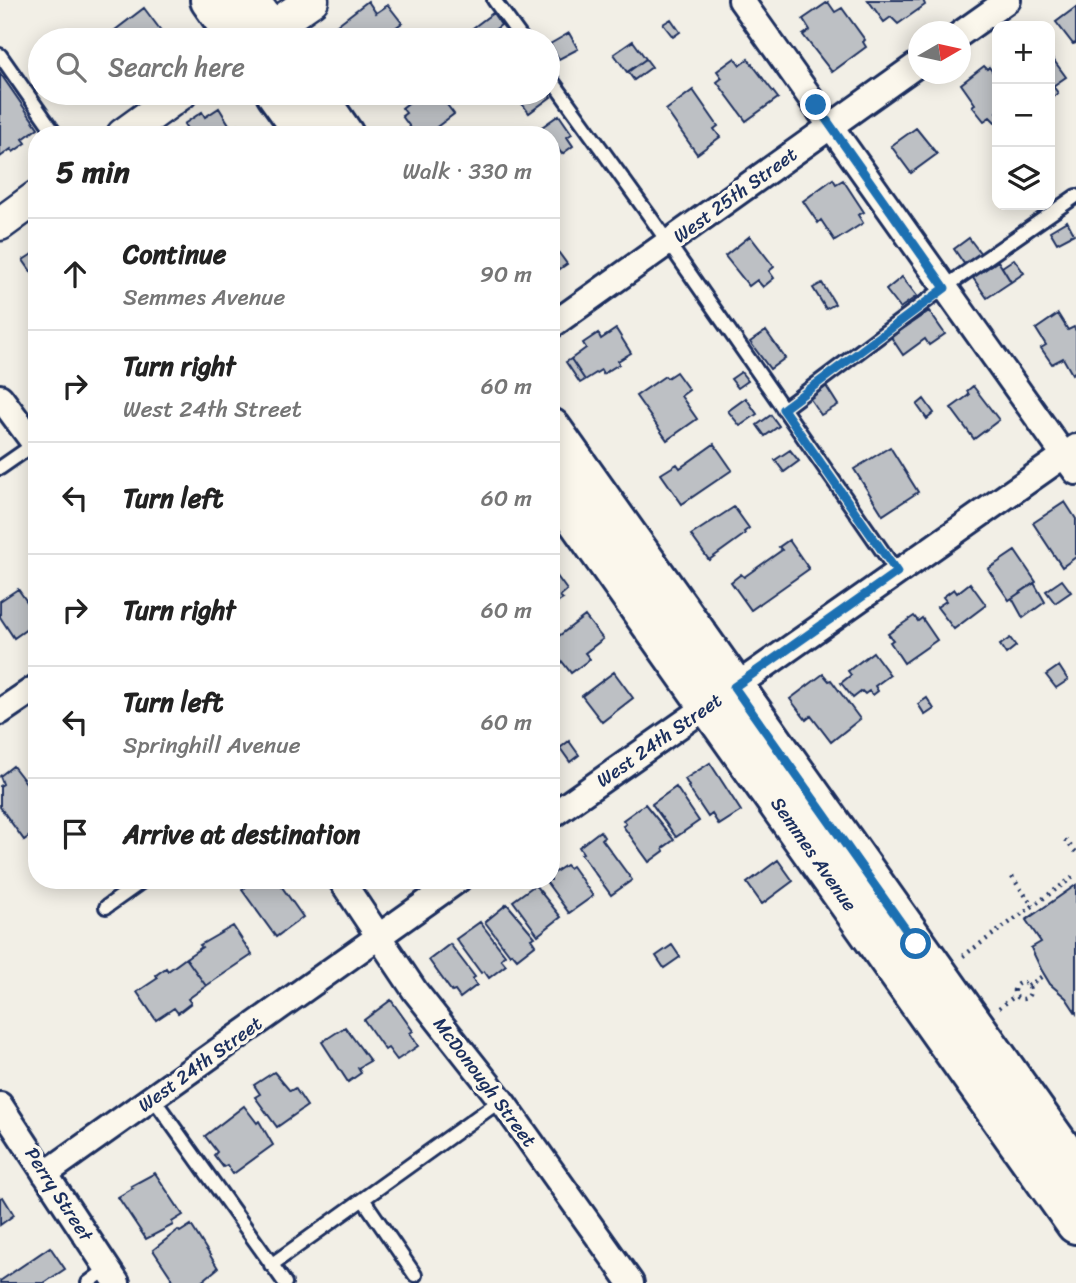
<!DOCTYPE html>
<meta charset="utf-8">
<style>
body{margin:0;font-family:Sriracha,sans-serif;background:#f2f2f2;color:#222}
.controls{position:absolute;right:21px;top:21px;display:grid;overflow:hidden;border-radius:14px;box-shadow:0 4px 18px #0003}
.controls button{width:63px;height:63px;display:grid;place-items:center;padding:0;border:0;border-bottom:2px solid #e0e0e0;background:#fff;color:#222;font:35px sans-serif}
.compass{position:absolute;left:908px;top:21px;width:63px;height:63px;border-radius:50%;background:#fff;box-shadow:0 4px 18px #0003;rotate:81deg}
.stop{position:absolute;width:21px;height:21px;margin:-16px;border:5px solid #1f6fb2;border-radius:50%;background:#fff}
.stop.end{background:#1f6fb2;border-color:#fff;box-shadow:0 2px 7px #0008}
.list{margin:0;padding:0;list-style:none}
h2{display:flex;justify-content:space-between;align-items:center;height:91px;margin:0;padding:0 28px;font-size:30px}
h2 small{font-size:23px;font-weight:400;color:#767676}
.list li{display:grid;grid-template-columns:46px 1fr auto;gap:21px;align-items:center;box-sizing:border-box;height:112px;padding:0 28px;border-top:2px solid #e0e0e0}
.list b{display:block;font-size:26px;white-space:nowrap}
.list p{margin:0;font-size:23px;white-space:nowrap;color:#767676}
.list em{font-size:23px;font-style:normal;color:#767676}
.icon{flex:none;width:38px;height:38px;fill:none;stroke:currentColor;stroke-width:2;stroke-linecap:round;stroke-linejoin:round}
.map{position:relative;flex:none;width:1076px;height:1283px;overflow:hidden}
.search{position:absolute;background:#fff;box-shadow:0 4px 18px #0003;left:28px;top:28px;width:532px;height:77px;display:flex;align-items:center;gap:18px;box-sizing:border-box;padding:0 24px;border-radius:38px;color:#767676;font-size:26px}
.panel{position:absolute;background:#fff;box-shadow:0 4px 18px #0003;left:28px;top:126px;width:532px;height:763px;border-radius:28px}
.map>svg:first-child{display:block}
</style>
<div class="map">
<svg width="1076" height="1283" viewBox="0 0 1076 1283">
<rect width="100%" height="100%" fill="#f2efe6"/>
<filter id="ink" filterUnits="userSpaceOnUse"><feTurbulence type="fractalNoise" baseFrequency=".0143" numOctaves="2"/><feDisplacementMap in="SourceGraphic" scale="14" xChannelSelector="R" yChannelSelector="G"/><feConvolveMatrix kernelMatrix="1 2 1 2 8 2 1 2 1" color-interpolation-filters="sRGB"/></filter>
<g filter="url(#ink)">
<!-- building -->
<path fill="#bdc0c4" stroke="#1b2f5e" stroke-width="2" d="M868 0H923L925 5 898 24 891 17 884 22Z
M368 1 376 13 388 5 402 23 378 40H340L334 31 339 27 337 25Z
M828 2 835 12 842 8 865 40 863 42 866 47 832 72 803 35 810 30 803 19Z
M1076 7V43L1073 44 1056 22Z
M144 8 162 32 151 40H102Z
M493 13 501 25 481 40H466L462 36Z
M671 19 680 32 673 37 663 24Z
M569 33 578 49 559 59 550 44Z
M633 41 646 59 627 72 614 54Z
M1050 55 1066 77 1053 86 1058 93 1050 100Z
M735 58 740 65 748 59 778 98 746 121 717 82 722 78 717 71Z
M646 59 652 67 634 80 628 72Z
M984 66 987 69 989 67 997 78V124L990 117 984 121 972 106 975 104 961 84Z
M0 73 38 128 23 139 26 143 13 152 11 149 0 157Z
M693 90 718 126 714 129 720 137 697 154 666 110Z
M548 92 551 97 529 113 514 93Z
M433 93H438L454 114 426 135H416L402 116 406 113 402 108 416 97 420 102Z
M219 108 232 129 238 125 245 135H181L188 130 184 124 202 112 205 117Z
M559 115 572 134 567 137 573 146 562 154 556 146 553 148 551 146V135H543L539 129Z
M916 128 937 154 911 173 891 146Z
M833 179 836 184 843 180 864 212 858 215 863 223 835 241 821 220 818 223 803 201Z
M1067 221 1074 234 1057 243 1050 231Z
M750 236 774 267 769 271 774 278 763 287 757 280 749 286 725 256Z
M969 238 981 254 965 265 954 249Z
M551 242 567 264 551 275Z
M37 251V280L23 260Z
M1014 259 1024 273 1011 282 1002 267Z
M998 261 1011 282 987 298 973 278Z
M902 277 917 296 900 308 886 290Z
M822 283 835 304 826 309 813 288Z
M929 311 945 334 929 345 925 339 903 355 891 337Z
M1058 314 1068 330 1074 327 1076 331V371L1072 374 1063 358 1052 364 1041 348 1046 345 1036 329Z
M616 329 631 353 618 361 619 364 603 374 601 370 585 380 571 359 586 348 583 343 598 333 601 339Z
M766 331 785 358 770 369 750 342Z
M571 359 585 380 580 383 566 362Z
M676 372 689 390 681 396 697 419 667 440 636 396 665 376 667 378Z
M741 372 748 381 738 388 731 379Z
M826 386 838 405 821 415 810 399Z
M973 386 999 420 974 439 951 408 969 395 967 391Z
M746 398 757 414 740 426 728 411Z
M924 399 934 413 927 419 917 405Z
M771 415 779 426 765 436 757 425Z
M714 444 732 470 682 504 661 474 677 464 680 468Z
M890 447 918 492 883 515 854 469Z
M790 450 799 461 784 472 775 460Z
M1065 502 1076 519V557L1062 567 1033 523Z
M734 507 749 528 744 532 745 534 709 560 691 535Z
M789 540 809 569 751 610 731 582 741 574 744 577 782 550 779 547Z
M1015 551 1036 582 1009 600 988 569Z
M551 568 567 590 560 596 563 599 551 607Z
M1062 580 1071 592 1055 603 1046 591Z
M970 583 986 605 954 629 937 607 946 601 943 597 954 589 957 593Z
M1034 583 1045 602 1023 618 1012 598Z
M18 589 37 616V622L14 638 0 617V601Z
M585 616 603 639 585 653 590 659 571 673 551 647V642Z
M914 616 918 621 922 618 937 640 904 663 890 642 893 640 888 634Z
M1010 638 1016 646 1006 654 1000 645Z
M873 652 890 675 875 686 878 691 873 695 869 691 865 694 862 691 853 698 841 683 851 675 848 671Z
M1059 666 1068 680 1056 688 1046 675Z
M614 672 633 698 602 722 582 696Z
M823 674 829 681 831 680 860 719 831 742 811 716 806 720 790 699Z
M927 698 934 709 925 715 918 704Z
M569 741 579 755 570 762 560 748Z
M710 763 741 811 719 825 712 814 708 817 688 787 689 786 685 779Z
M13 766 37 797V831L24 840 0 807V786L3 784 0 776Z
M676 787 699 821 676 837 652 804Z
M645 804 674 840 663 848 664 851 649 862 623 826 626 824 623 820Z
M600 831 604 837 602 839 632 880 611 895 581 854 583 853 579 847Z
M778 860 793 881 762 904 747 883Z
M566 865 569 868 572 866 593 896 569 913 545 880H551V875Z
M255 880H277L303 917 276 937 242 890Z
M535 885 561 917 538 935 513 901Z
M1076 885V1013L1066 998 1050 984 1041 969 1031 948 1041 942 1026 920Z
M507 904 535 937 531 939 535 945 517 959 512 953 510 955 485 922Z
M480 922 505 955 501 959 506 965 489 978 484 971 481 973 456 939Z
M233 926 252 955 206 986 186 958 202 947 200 945Z
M450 944 475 977 472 979 477 985 460 998 455 991 452 992 429 960Z
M672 945 680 957 664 968 656 956Z
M186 958 206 986 188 999 191 1003 178 1013 174 1008 156 1020 137 992 158 978 156 975 166 968 168 971Z
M391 1000 413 1031 410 1033 418 1046 397 1060 388 1048 385 1050 364 1020Z
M345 1027 370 1061 358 1068 361 1073 348 1082 322 1042Z
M274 1072 290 1091 295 1088 307 1106 277 1127 255 1097 260 1094 254 1085Z
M244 1106 257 1123 259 1121 273 1145 233 1174 227 1165 223 1167 214 1155 217 1152 205 1136Z
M155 1173 183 1215 172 1222 173 1225 146 1239 118 1197 133 1188 131 1186Z
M3 1197 14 1215 0 1225V1198Z
M191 1225 218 1268 200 1283H175L153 1250 178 1230 180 1232Z
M50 1247 65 1269 44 1283H0V1281Z"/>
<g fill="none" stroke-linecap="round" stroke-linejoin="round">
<!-- service casing -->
<g stroke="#1b2f5e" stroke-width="18">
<path id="service" d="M494 0 523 40
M0 55 56 135
M548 75 651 218 897 572
M783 409 945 287 1076 196
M0 468 36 443
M106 907 144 880
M153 1098 285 1283
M363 1199 415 1275
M271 1265 501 1100
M88 1283 108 1268"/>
</g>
<!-- minor casing -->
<g stroke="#1b2f5e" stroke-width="30">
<path id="minor" d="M741 0 1076 472
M960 34 1008 0
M551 326 918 64
M0 397 37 447
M0 712 37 687
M551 816 1076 447
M341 880 415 991 501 1100 631 1283
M0 1105 117 1283
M45 1174 458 880"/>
</g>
<!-- tertiary casing -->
<g stroke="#1b2f5e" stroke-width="37">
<path id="tertiary" d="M270 29 312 0
M123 135 181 93
M0 224 37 197"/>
</g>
<!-- primary casing -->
<g stroke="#1b2f5e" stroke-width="44">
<path id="primary" d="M210 0 238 40
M249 0 278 40
M276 93 306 135
M315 93 344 135
M551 428 1076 1169
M551 483 1076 1224"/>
</g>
<!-- path -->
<path stroke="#1b2f5e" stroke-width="4.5" stroke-dasharray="2 5" stroke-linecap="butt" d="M1065 840 1076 852
M1012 877 1033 906
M963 956 1076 875
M1014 991a8 8 0 1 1 16 0a8 8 0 1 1-16 0Z
M1028 986 1044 975
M999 1008 1015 996"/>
<!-- service -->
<use href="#service" stroke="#fbf7ec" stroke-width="12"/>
<!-- minor -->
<use href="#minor" stroke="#fbf7ec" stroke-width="24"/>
<!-- tertiary -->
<use href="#tertiary" stroke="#fbf7ec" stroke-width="32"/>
<!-- primary -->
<use href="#primary" stroke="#fbf7ec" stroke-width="38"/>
</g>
</g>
<g fill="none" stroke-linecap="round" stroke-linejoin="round" filter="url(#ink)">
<!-- route -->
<path stroke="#1f6fb2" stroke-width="9" d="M816 105 945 288 783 409 897 572 734 687 916 944"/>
</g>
<g text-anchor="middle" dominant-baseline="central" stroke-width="7" stroke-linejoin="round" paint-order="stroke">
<!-- street labels -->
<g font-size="19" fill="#1b2f5e" stroke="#fbf7ec">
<text transform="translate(735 195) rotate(-36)">West 25th Street</text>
<text transform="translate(659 740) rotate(-35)">West 24th Street</text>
<text transform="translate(814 854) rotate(55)">Semmes Avenue</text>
<text transform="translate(200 1064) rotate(-36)">West 24th Street</text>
<text transform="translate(485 1082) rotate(53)">McDonough Street</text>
<text transform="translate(59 1194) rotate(57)">Perry Street</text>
</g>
</g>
</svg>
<div class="controls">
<button>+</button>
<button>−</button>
<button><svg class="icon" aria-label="layers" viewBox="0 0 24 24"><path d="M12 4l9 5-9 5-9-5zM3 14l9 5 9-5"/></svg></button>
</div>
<svg class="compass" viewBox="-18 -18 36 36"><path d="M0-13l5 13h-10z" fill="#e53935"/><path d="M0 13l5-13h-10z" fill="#767676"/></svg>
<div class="stop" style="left:916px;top:944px"></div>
<div class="stop end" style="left:816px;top:105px"></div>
<div class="search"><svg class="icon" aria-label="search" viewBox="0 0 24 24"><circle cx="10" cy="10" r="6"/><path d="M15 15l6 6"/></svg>Search here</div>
<section class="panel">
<h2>5 min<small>Walk · 330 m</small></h2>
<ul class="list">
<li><svg class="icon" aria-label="ahead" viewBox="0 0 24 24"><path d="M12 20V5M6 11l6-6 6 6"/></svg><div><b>Continue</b><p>Semmes Avenue</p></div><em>90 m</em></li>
<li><svg class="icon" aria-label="right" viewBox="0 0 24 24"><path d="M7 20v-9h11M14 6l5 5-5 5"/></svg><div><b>Turn right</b><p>West 24th Street</p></div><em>60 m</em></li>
<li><svg class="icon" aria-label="left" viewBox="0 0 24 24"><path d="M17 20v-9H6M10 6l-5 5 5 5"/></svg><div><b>Turn left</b></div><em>60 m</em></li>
<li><svg class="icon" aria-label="right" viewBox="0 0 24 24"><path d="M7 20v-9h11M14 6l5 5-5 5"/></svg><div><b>Turn right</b></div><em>60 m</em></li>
<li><svg class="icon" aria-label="left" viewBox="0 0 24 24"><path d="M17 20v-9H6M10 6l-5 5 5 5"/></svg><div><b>Turn left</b><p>Springhill Avenue</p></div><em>60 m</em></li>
<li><svg class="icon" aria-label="arrive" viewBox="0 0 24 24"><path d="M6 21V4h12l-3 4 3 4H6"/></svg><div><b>Arrive at destination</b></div></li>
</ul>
</section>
</div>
